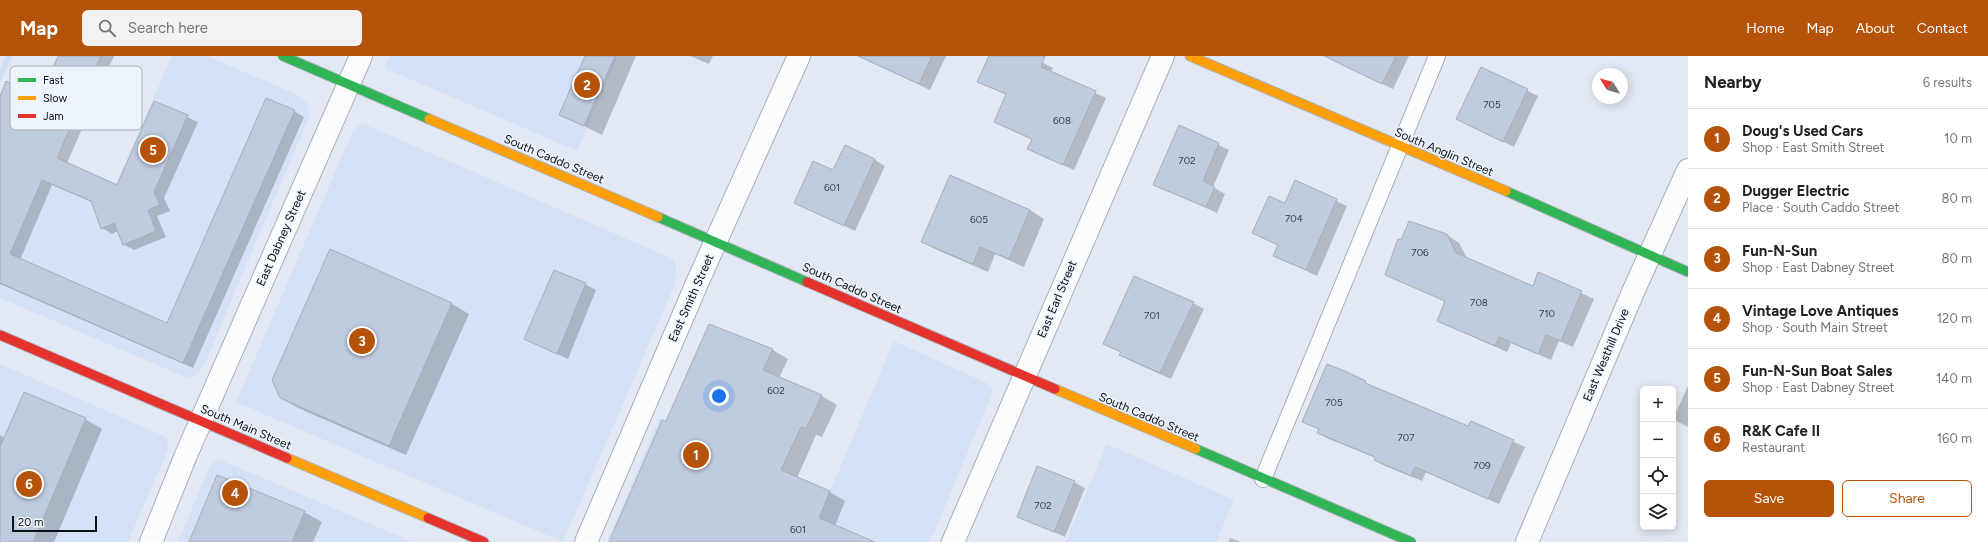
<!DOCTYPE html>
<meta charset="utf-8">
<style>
body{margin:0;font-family:Figtree,sans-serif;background:#f2f2f2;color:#222}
.controls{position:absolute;right:12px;bottom:12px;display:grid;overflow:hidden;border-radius:6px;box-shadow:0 2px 10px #0003}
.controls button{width:36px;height:36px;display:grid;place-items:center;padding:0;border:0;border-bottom:1px solid #e0e0e0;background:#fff;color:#222;font:20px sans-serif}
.compass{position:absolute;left:1592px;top:12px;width:36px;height:36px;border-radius:50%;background:#fff;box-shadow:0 2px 10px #0003;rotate:307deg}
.scale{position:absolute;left:12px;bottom:10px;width:85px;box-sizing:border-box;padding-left:4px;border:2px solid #0b0f16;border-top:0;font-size:11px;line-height:14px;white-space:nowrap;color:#0b0f16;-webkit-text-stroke:3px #eef4fc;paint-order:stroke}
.you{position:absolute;left:719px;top:340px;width:14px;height:14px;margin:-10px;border:3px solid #fff;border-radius:50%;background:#1a73e8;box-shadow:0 0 0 6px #1a73e833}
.badge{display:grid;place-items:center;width:26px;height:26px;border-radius:50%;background:#b45309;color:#fff;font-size:13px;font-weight:700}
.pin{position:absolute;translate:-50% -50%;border:2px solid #fff;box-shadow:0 1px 4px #0006}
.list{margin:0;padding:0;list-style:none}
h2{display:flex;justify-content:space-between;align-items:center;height:52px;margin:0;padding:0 16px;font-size:17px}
h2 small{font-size:13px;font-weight:400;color:#767676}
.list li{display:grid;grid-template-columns:26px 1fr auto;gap:12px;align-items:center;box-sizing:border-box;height:60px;padding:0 16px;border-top:1px solid #e0e0e0}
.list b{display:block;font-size:15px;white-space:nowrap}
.list p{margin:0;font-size:13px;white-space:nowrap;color:#767676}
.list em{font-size:13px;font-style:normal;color:#767676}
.actions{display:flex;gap:8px;padding:12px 16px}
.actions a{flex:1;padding:9px 0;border:1px solid #b45309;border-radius:6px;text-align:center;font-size:14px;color:#b45309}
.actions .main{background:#b45309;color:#fff}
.icon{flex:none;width:22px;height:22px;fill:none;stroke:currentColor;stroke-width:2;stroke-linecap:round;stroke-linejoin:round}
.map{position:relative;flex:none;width:1688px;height:486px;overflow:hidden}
header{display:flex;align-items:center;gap:24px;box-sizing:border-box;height:56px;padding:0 20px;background:#b45309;color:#fff}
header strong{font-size:19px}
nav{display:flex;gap:22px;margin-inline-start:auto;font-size:14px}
.search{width:280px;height:36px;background:#f2f2f2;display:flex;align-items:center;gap:10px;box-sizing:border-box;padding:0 14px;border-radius:6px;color:#767676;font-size:15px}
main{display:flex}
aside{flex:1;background:#fff}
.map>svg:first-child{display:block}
</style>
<header>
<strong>Map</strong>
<div class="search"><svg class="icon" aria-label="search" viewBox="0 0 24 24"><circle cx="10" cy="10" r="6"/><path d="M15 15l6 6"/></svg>Search here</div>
<nav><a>Home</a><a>Map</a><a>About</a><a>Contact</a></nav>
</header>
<main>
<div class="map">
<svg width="1688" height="486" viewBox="0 0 1688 486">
<rect width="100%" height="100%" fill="#e2e9f4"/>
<!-- built -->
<path fill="#d5e1f6" d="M172 0H207L296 38 308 48 309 61 205 307 198 317 188 322 0 242V75L116 127Z
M390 0H618L577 95 387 13 385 9Z
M364 68 673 203 676 211 675 228 563 486 236 346 352 77 359 69Z
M894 285 989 328 993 333 987 350 930 486H607L659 362 830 435Z
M0 308 164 380 167 384 168 393 128 486H0Z
M1107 388 1234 444 1216 486H1065Z
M218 403 413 486H178L208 414 213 407Z"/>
<!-- green -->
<path fill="#cfddf5" d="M6 0H12L0 27V14Z"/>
<!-- shadow -->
<path fill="#0003" d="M59 0H114L67 107 118 130 154 46 198 66 164 142 170 155 157 160 166 181 134 194 123 188 118 175 112 178 102 172 92 146 52 129 20 204 168 269 294 55 304 61 193 312 0 228V43L41 41Z
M586 0H636L602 79 560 58Z
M690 0H713L709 8Z
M877 0H946L930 34 874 7Z
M990 0H1030L1053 12 1051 16 1106 42 1074 114 1028 93 1032 84 995 66 1007 39 979 26Z
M1325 0H1409L1393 33Z
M1482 12 1538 40 1514 91 1458 63Z
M1179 70 1229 94 1213 131 1225 138 1217 157 1154 128Z
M875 104 885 110 855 175 795 146 834 116Z
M1295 126 1347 150 1317 220 1274 199 1279 189 1254 177 1285 148Z
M1030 154 1044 163 1024 211 995 198 988 216 937 194 922 185Z
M1447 179 1459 187 1467 202 1533 231 1539 218 1594 243 1573 291 1559 285 1551 304 1511 287 1507 296 1438 265 1446 246 1387 218 1401 185Z
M330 194 452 248 469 258 406 399 298 352 280 341Z
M585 228 596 234 568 303 525 283Z
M1193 247 1204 253 1171 323 1131 305 1121 299 1122 297 1105 288Z
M709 269 773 294 788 303 779 322 822 340 837 349 822 381 816 379 797 422 830 436 845 445 835 470 873 486H610L667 367Z
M1365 326 1376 332 1469 371 1471 366 1525 391 1499 448 1426 416 1422 425 1385 410 1375 404 1376 402 1329 383 1318 377 1320 374 1303 366Z
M1688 330V371L1673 363Z
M85 363 102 373 54 486H0V379L5 382Z
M1074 426 1085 432 1065 481 1018 460Z
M304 456 322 466 313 486H190Z
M1230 482 1241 486H1228Z"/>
<!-- building -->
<path fill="#bfcbdf" stroke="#a8aeb6" d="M58 0H101L57 102 117 129 154 45 188 59 154 136 160 149 148 154 156 175 123 189 114 167 101 173 91 145 42 124 10 198 167 267 266 42 295 54 183 307 0 227V40L6 25 41 40Z
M585 0H615L584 70 559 59Z
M858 0H932L919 28Z
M989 0H1045L1041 11 1096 35 1063 109 1027 93 1032 83 994 66 1006 38 977 26Z
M1324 0H1396L1382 28Z
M1481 11 1528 33 1503 86 1456 63Z
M1179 69 1219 87 1203 125 1215 131 1206 151 1153 129Z
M845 89 875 103 844 170 794 147 813 105 833 114Z
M950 119 1030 154 1009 203 980 191 973 208 921 186Z
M1295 124 1337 143 1306 214 1273 200 1278 189 1252 177 1269 140 1285 147Z
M1409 165 1447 178 1456 197 1533 230 1538 216 1582 235 1561 285 1546 279 1538 298 1499 281 1495 290 1437 265 1445 245 1385 219 1398 183 1401 184Z
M330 193 452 247 389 390 280 342 272 324Z
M554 214 586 227 557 298 524 283Z
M1134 220 1194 246 1160 317 1119 299 1121 296 1103 288Z
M709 268 773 293 763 314 822 339 806 373 801 371 781 414 830 435 819 462 875 486H609L662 364 666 365Z
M1327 308 1347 316 1366 325 1365 327 1468 370 1471 365 1514 384 1488 443 1415 411 1411 420 1374 404 1375 401 1317 377 1319 373 1302 366Z
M24 336 86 362 33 486H0V391Z
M1037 410 1075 425 1054 476 1017 461Z
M217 419 305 455 292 486H189Z"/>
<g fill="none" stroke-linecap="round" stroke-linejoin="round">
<!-- lane casing -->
<g stroke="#a9afb8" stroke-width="18">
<path id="lane" d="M1263 423 1437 0"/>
</g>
<!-- street casing -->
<g stroke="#a9afb8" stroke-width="24">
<path id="street" d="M151 486 186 399 361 0
M586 486 698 225 799 0
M953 486 1163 0
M1527 486 1633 236 1688 114"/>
</g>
<!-- fast casing -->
<g stroke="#a9afb8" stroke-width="11">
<path id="fast" d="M283 0 429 63
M1506 135 1688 216
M658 161 807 226
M1196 393 1411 486"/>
</g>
<!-- slow casing -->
<g stroke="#a9afb8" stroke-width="11">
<path id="slow" d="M1190 0 1506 135
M429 63 658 161
M1055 333 1196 393
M287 402 428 462"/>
</g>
<!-- jam casing -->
<g stroke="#a9afb8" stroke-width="11">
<path id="jam" d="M807 226 1055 333
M0 279 287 402
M428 462 484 486"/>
</g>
<!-- lane -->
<use href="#lane" stroke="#fbfcfd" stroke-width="16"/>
<!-- street -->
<use href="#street" stroke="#fbfcfd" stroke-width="22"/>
<!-- fast -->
<use href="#fast" stroke="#30b455" stroke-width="9"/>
<!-- slow -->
<use href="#slow" stroke="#ff9f0a" stroke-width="9"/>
<!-- jam -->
<use href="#jam" stroke="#e5322d" stroke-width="9"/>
</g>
<g text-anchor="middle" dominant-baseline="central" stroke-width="3" stroke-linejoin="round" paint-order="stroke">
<!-- number labels -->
<g font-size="10" fill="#383e48">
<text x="1492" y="48">705</text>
<text x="1062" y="64">608</text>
<text x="1187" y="104">702</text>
<text x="832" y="131">601</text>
<text x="1294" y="162">704</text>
<text x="979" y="163">605</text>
<text x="1420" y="196">706</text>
<text x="1479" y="246">708</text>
<text x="1547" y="257">710</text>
<text x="1152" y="259">701</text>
<text x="776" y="334">602</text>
<text x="1334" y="346">705</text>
<text x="1406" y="381">707</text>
<text x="1482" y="409">709</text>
<text x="1043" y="449">702</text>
<text x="798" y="473">601</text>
</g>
<!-- street labels -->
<g font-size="12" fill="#0b0f16" stroke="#eef4fc">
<text transform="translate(1444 96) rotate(23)">South Anglin Street</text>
<text transform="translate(554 103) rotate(23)">South Caddo Street</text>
<text transform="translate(281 182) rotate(-66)">East Dabney Street</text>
<text transform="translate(852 232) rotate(24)">South Caddo Street</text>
<text transform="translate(691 242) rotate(-66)">East Smith Street</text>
<text transform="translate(1057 243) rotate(-67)">East Earl Street</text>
<text transform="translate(1606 299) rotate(-67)">East Westhill Drive</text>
<text transform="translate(1149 361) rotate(23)">South Caddo Street</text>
<text transform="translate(246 371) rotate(23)">South Main Street</text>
</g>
</g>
<!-- legend -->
<rect x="10" y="10" width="132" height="64" rx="6" fill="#eef4fc" stroke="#aaafb7" stroke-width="1"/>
<rect x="18" y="22" width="18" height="4" fill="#30b455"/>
<rect x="18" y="40" width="18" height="4" fill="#ff9f0a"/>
<rect x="18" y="58" width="18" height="4" fill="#e5322d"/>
<g font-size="11" fill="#0b0f16">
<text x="43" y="28">Fast</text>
<text x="43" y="46">Slow</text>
<text x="43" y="64">Jam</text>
</g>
</svg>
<div class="controls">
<button>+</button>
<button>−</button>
<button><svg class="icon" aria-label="locate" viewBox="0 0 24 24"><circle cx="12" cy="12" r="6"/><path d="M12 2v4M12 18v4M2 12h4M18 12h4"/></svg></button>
<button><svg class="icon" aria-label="layers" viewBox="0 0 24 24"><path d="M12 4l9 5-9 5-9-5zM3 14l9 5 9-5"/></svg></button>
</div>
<svg class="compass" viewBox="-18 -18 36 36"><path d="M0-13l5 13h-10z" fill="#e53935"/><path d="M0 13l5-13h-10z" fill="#767676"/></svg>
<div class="scale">20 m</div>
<div class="you"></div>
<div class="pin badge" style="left:696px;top:399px">1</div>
<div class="pin badge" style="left:587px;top:29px">2</div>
<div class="pin badge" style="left:362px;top:285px">3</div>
<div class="pin badge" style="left:235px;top:437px">4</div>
<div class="pin badge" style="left:153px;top:94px">5</div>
<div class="pin badge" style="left:29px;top:428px">6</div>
</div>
<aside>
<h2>Nearby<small>6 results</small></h2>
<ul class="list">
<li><span class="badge">1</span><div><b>Doug's Used Cars</b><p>Shop · East Smith Street</p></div><em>10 m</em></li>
<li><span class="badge">2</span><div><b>Dugger Electric</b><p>Place · South Caddo Street</p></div><em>80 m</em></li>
<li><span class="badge">3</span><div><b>Fun-N-Sun</b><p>Shop · East Dabney Street</p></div><em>80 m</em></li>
<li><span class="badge">4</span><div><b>Vintage Love Antiques</b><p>Shop · South Main Street</p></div><em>120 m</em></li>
<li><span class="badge">5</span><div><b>Fun-N-Sun Boat Sales</b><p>Shop · East Dabney Street</p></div><em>140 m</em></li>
<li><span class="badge">6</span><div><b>R&amp;K Cafe II</b><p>Restaurant</p></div><em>160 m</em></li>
</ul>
<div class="actions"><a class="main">Save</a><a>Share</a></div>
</aside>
</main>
